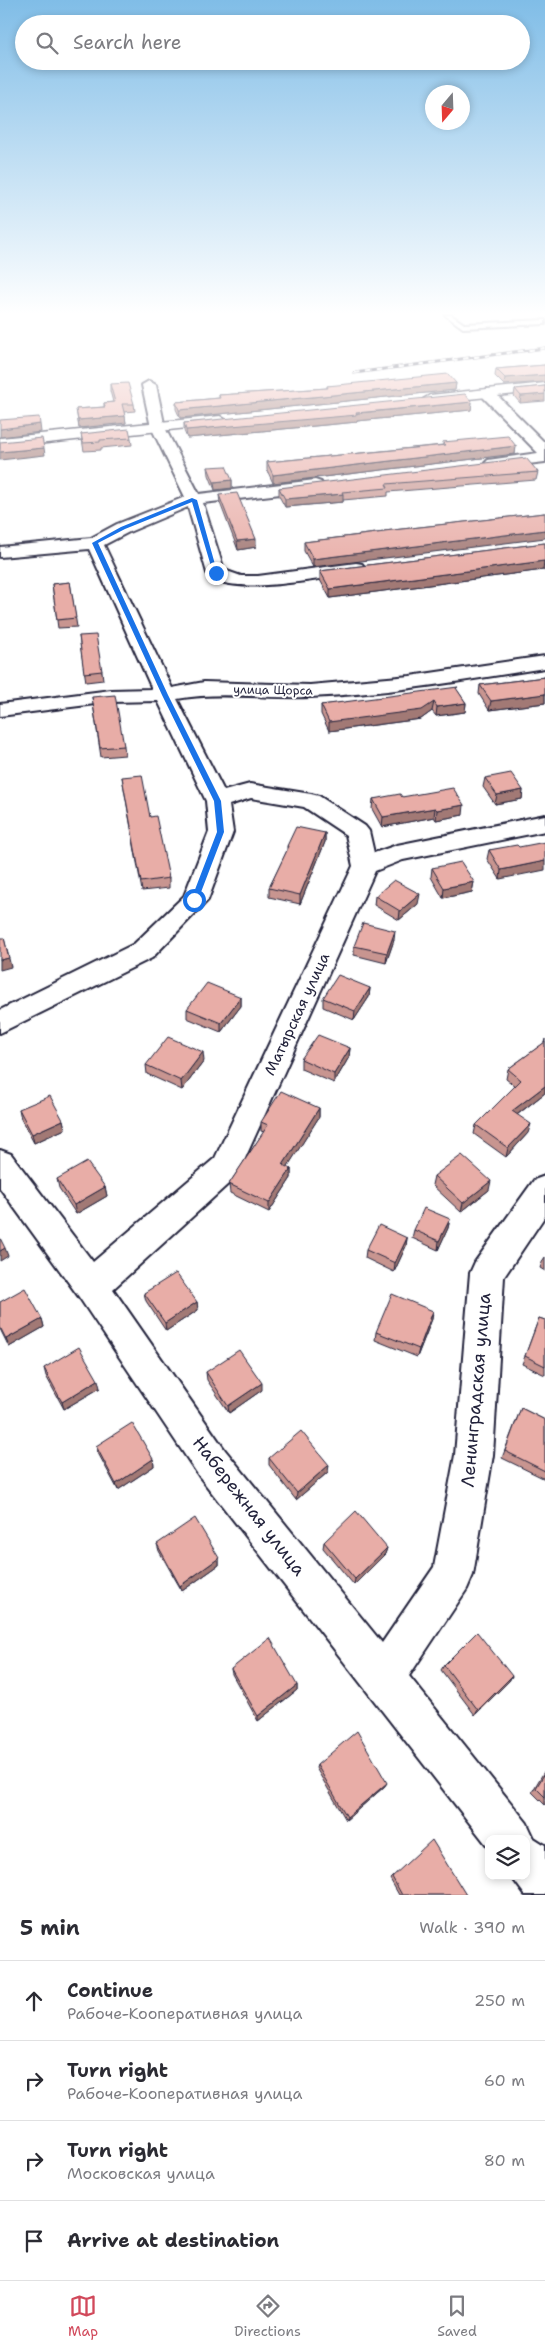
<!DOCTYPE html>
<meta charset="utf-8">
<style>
body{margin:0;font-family:"Shantell Sans",sans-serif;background:#f2f2f3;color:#2b2b33}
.controls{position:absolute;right:15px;bottom:15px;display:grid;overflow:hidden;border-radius:10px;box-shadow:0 2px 8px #0003}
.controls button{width:45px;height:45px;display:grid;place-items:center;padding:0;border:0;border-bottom:1px solid #e1e1e2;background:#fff;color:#2b2b33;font:25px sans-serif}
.compass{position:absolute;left:425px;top:85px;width:45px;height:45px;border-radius:50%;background:#fff;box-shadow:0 2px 8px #0003;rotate:199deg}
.stop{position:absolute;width:15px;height:15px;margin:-11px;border:4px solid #1a73e8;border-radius:50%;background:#fff}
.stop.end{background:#1a73e8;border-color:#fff;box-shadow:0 1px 5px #0008}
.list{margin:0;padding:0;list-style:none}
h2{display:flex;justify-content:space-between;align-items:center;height:65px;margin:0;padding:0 20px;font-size:21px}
h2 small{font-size:16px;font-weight:400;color:#7c7c81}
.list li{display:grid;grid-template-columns:32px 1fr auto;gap:15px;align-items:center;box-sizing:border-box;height:80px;padding:0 20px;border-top:1px solid #e1e1e2}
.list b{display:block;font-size:19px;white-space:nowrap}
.list p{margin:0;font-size:16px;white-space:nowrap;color:#7c7c81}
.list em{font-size:16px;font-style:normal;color:#7c7c81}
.icon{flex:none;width:28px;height:28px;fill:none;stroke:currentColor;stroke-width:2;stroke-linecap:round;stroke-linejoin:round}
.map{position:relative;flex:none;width:545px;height:1895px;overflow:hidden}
.search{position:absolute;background:#fff;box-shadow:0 2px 8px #0003;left:15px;right:15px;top:15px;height:55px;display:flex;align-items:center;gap:12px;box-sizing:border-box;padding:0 18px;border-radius:28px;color:#7c7c81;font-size:19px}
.sheet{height:385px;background:#fff}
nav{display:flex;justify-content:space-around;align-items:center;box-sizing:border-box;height:70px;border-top:1px solid #e1e1e2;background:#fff;font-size:14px;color:#7c7c81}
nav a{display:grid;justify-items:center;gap:2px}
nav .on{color:#d1495b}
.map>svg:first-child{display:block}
</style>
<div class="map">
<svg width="545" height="1895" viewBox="0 0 545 1895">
<rect width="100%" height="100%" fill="#fff"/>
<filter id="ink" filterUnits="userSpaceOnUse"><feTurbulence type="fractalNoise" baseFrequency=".02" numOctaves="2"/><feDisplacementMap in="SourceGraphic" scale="10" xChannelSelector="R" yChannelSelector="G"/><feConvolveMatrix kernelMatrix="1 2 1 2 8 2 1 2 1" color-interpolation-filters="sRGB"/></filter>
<g filter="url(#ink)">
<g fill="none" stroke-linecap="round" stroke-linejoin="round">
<!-- lane casing -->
<g stroke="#22223b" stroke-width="4">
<path id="lane" d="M445 315H451L464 324 545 320V324L463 328Z"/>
</g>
<!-- street casing -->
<g stroke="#22223b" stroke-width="4">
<path id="street" d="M149 381 156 385 165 428 199 494 315 480 321 482 323 485 321 488 315 490 203 503 224 570 241 576H258L356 563 362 564 365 568 362 572 356 573C327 577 225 599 207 573L188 507 129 532 104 545 172 688 204 682 310 685 410 676 545 656V668C467 680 389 694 310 697 265 699 222 691 177 699L224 791 250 784 311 794 319 796 365 826 369 831 374 853 397 845 545 815V831L403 860 375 871 237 1176 113 1289 225 1450 382 1643 434 1567 455 1455 470 1273 475 1262 534 1180 545 1176V1216L504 1277 493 1455 473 1575 467 1589 409 1676 527 1823 534 1838 545 1845V1895H525L511 1876H526V1839H489V1848L199 1476 79 1297 0 1188V1150L11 1154 93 1262 215 1158 353 866 346 835 304 807 251 798 229 805 233 832 208 900 152 958 0 1033V1010L134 944 184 896 209 832 206 801 158 701 111 702 0 716V704L111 690 152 689 89 549 0 557V547L91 538 117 524 185 497 151 427 142 385Z
M487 389 492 390 545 443V462L493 468 488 466 485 463 488 460 538 453 482 396 480 393Z"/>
</g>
<!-- secondary casing -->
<g stroke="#22223b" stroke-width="3">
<path id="secondary" d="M545 383V391L430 403 423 399 430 395Z
M220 416 228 421 225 424 0 448V438Z"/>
</g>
<!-- lane -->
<use href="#lane" fill="#fff" fill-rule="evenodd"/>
<!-- street -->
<use href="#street" fill="#fff" fill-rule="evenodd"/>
<!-- secondary -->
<use href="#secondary" fill="#fff" fill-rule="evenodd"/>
<!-- rail casing -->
<g stroke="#22223b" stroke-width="3">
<path id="rail" d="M354 373 545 348"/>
</g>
<!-- rail -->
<use href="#rail" stroke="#fff" stroke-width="2" stroke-dasharray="5.5" stroke-linecap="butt"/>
</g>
<!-- wall -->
<path fill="#c89590" stroke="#22223b" d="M545 365V382L504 385 495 376 496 369Z
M456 383 455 390 180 418 176 409V402L219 398V395L327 388V386Z
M110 384 134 404 135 411 124 412 126 423 79 428 76 409 104 407V403L113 402 110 391Z
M545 386 520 403 514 396 515 389Z
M472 402 471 410 357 421V422L187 438 184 431V423Z
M81 434 131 438 132 445 101 448V450L84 451Z
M443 442 516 446 515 454 273 483 267 470V462L443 445Z
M208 467 232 480V488L215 490 209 475Z
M538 472 536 480 388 492V496L343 500V502L285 507 279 496V488Z
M219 495 256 547 238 550 220 503Z
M545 513 313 567 304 551V542L384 532V531Z
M545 543V571L543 570 330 598 320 580V571Z
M70 582 77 627 58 628 52 584Z
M79 636 102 671 103 680 86 682Z
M545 677V703L489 710 479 694 480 685Z
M457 690 466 703 465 712 436 716 432 711 421 719 329 731 321 714V705Z
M92 697 124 746 125 755 101 757Z
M122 777 150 817 169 878V888L142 891Z
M485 778 523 790 522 799 495 804 483 787Z
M402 797 463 815 436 820 434 817 382 827 372 809 373 799Z
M325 833V842L300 904 269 897V888L287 851V846Z
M519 847 500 879 487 859 489 850Z
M432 868 474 882 472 892 443 898 431 877Z
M375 896 418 904 399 920 374 905Z
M394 940 386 963 354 955V946Z
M370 988 369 997 354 1020 323 1007V998Z
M241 997V1006L221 1032 187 1018V1009Z
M545 1039V1093L517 1115 528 1133 506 1157 474 1134 476 1125 515 1086 506 1079 508 1069 544 1043Z
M350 1048 349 1057 334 1083 301 1069V1059Z
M204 1061 182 1090 147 1074 146 1065Z
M319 1108V1117L287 1167 291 1169V1178L269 1212 230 1193 229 1184 264 1132 261 1131V1122Z
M19 1109 63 1120 65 1129 34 1143 21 1119Z
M434 1176 489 1190 461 1212 432 1185Z
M57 1179 105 1187 107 1196 76 1214 59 1188Z
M450 1219 448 1228 438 1250 412 1238 414 1230Z
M407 1238 406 1246 394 1272 365 1258 366 1250Z
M545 1257V1271L540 1268 543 1260Z
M144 1293 197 1302 198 1310 166 1331 146 1301Z
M0 1302 42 1319 44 1327 9 1347 0 1329Z
M433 1311 432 1319 417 1357 375 1340 376 1332Z
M539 1318 545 1320V1375L522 1364Z
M44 1368 100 1388 64 1409 46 1376Z
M206 1372 262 1390 229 1413 207 1380Z
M521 1408 545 1420V1479L502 1458Z
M96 1446 153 1459 154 1466 118 1490 98 1453Z
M269 1458 328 1472 296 1500 269 1465Z
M324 1542 387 1548 385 1554 354 1585 323 1548Z
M157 1544 219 1558V1565L182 1591 159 1551Z
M444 1665 512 1676 509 1681 475 1715 441 1670Z
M231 1669 297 1685V1690L258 1721 232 1674Z
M317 1765 385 1786 346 1820 316 1768Z
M545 1770V1805L532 1792Z
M392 1877 466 1895H399L390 1879Z"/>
<!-- shaded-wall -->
<path fill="#a27975" stroke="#22223b" d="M545 375V382L504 385 505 378Z
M456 383 455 390 180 418 179 410Z
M545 394V401L520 403 521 396Z
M472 402 471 410 357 421V422L187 438 186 430Z
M125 416 126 423 79 428 78 420Z
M40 424 41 432 0 437V429Z
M516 446 515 454 273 483V475Z
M44 448 45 455 0 460V452Z
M232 480V488L215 490 214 482Z
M343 494V502L285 507V499Z
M545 530V538L313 567V559Z
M256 539V547L238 550 237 541Z
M544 561 543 570 330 598V589Z
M545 694V703L489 710 491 701Z
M434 702 432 711 421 719 329 731V722Z
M466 703 465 712 436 716 437 707Z
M523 790 522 799 495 804 497 795Z
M464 805 463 815 436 820 437 810Z
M435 808 434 817 382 827 383 817Z
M325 833V842L300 904V895Z
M545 861V870L500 879 501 870Z
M474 882 472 892 443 898 444 888Z
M420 894 418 904 399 920 400 911Z
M395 931 394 940 386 963 387 953Z
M4 938 11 967 0 970V960Z
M370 988 369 997 354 1020 355 1011Z
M241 997V1006L221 1032V1023Z
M350 1048 349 1057 334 1083V1074Z
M203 1052 204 1061 182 1090 181 1081Z
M545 1086V1093L510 1120 512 1111Z
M319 1108V1117L283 1174V1165Z
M63 1120 65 1129 34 1143 32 1134Z
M531 1124 528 1133 506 1157 508 1148Z
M291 1169V1178L269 1212V1203Z
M491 1181 489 1190 461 1212 463 1203Z
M105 1187 107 1196 76 1214 74 1205Z
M450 1219 448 1228 438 1250 439 1241Z
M407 1238 406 1246 394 1272 395 1263Z
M5 1248 8 1256 0 1261V1251Z
M197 1302 198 1310 166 1331 165 1323Z
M433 1311 432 1319 417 1357 419 1349Z
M42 1319 44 1327 9 1347 6 1339Z
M98 1380 100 1388 64 1409 62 1402Z
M262 1383V1390L229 1413 228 1406Z
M153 1459 154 1466 118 1490 116 1484Z
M329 1465 328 1472 296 1500 297 1493Z
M387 1548 385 1554 354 1585 355 1579Z
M219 1558V1565L182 1591 180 1586Z
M512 1676 509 1681 475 1715 478 1710Z
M297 1685V1690L258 1721V1716Z
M387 1783 385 1786 346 1820 347 1817Z"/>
<!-- building -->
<path fill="#e8ada7" stroke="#22223b" d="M545 365V375L505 378 496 369Z
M448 374 456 383 179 410 176 402 220 398 219 395 328 388 327 386Z
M128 383 134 404H122L125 416 78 420 76 409 105 407 104 403 115 402 110 384Z
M545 386V394L521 396 515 389Z
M465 394 472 402 356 413 357 415 186 430 184 423Z
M39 417 40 424 0 429V420Z
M129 429 131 438 100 440V442L83 443 81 434Z
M508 436 516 446 273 475 267 462 446 445 443 442Z
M42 438 44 448 0 452V442Z
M526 458 538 472 386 484 388 488 342 492 343 494 285 499 279 488Z
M226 466 232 480 214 482 208 467Z
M237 493 256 539 237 541 219 495Z
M545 513V530L313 559 304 542 385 532 384 531Z
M545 543V562L544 561 330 589 320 571Z
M70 582 76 618 57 620 52 584Z
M96 635 102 671 84 673 79 636Z
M545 677V694L491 701 480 685Z
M458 687 456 688 466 703 437 707 434 702 422 710 329 722 321 705Z
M115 695 124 746 100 748 92 697Z
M511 773 523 790 497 795 485 778Z
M142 775 150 817 156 816 169 878 141 882 122 777Z
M453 788 464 805 437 810 435 808 383 817 373 799 400 794 402 797Z
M296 827 325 833 300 895 269 888 289 846H287Z
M545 842V861L501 870 489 850 517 845 519 847Z
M461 862 474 882 444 888 432 868Z
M394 880 420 894 400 911 375 896Z
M363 923 395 931 387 953 354 946Z
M0 938H4L9 958 0 960Z
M338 975 370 988 355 1011 323 998Z
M207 983 241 997 221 1023 187 1009Z
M318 1035 350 1048 334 1074 301 1059Z
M168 1037 203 1052 181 1081 146 1065Z
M545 1042V1086L512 1111 531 1124 508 1148 476 1125 521 1080 508 1069Z
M281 1091 319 1108 283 1165 291 1169 269 1203 229 1184 268 1125 261 1122Z
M50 1096 63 1120 32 1134 19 1109Z
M462 1155 491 1181 463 1203 434 1176Z
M87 1162 105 1187 74 1205 57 1179Z
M424 1208 450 1219 439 1241 414 1230Z
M379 1225 407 1238 395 1263 366 1250Z
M0 1238 5 1248 0 1251Z
M176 1273 197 1302 165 1323 144 1293Z
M25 1288 42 1319 6 1339 0 1327V1302Z
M392 1294 433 1311 419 1349 376 1332Z
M539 1318 545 1320V1366L525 1356Z
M79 1347 98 1380 62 1402 44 1368Z
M239 1350 262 1383 228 1406 206 1372Z
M521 1408 545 1420V1471L505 1451Z
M132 1423 153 1459 116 1484 96 1446Z
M301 1431 329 1465 297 1493 269 1458Z
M356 1511 387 1548 355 1579 324 1542Z
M195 1518 219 1558 180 1586 157 1544Z
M477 1632 512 1676 478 1710 444 1665Z
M270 1638 297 1685 258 1716 231 1669Z
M357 1731 387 1783 347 1817 317 1765Z
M545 1773V1797L536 1788Z
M432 1840 466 1895H402L392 1877Z"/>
</g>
<!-- sky -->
<linearGradient id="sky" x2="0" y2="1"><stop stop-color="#80bde7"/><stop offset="0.54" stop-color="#fff"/><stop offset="1" stop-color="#fff" stop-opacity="0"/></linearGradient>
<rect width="545" height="580" fill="url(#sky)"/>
<!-- route -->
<path fill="#1a73e8" d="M192 498 197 500 218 575 213 573 192 502 125 529 98 543 168 695 221 801 224 832 198 900 194 902 191 900 217 832 214 801 162 695 92 543 121 527Z"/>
<g text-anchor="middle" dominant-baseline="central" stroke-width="4" stroke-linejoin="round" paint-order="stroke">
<!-- far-street labels -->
<g font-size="12" fill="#22223b" stroke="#fff">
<text transform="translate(273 690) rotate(1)">улица Щорса</text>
</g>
<!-- street labels -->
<g font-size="15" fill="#22223b" stroke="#fff">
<text transform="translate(297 1014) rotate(-65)">Матырская улица</text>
</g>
<!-- near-street labels -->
<g font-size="18" fill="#22223b" stroke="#fff">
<text transform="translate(476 1390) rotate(-85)">Ленинградская улица</text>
<text transform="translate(249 1506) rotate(52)">Набережная улица</text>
</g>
</g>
</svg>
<div class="controls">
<button><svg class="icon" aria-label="layers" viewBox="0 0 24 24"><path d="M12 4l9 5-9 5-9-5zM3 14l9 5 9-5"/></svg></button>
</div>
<svg class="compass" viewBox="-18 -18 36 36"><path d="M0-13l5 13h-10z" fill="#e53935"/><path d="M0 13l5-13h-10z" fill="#7c7c81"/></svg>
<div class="stop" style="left:194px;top:900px"></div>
<div class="stop end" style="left:216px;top:573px"></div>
<div class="search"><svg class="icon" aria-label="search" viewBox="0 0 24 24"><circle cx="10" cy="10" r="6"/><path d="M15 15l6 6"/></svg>Search here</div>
</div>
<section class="sheet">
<h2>5 min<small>Walk · 390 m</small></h2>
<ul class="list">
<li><svg class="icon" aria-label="ahead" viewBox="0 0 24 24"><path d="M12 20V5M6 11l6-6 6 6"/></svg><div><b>Continue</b><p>Рабоче-Кооперативная улица</p></div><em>250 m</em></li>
<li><svg class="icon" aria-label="right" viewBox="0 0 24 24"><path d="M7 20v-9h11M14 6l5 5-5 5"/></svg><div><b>Turn right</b><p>Рабоче-Кооперативная улица</p></div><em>60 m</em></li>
<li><svg class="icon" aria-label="right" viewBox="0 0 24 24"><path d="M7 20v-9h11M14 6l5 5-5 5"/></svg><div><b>Turn right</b><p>Московская улица</p></div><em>80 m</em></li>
<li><svg class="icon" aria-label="arrive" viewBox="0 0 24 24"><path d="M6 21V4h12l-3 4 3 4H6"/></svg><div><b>Arrive at destination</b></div></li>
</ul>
</section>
<nav>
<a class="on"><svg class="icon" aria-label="map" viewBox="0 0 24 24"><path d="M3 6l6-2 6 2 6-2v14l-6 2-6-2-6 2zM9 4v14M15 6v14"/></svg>Map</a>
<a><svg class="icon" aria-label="directions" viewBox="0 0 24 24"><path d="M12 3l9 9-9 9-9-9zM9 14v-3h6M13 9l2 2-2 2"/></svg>Directions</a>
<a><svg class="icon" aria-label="saved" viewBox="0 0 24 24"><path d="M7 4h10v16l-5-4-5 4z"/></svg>Saved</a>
</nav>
